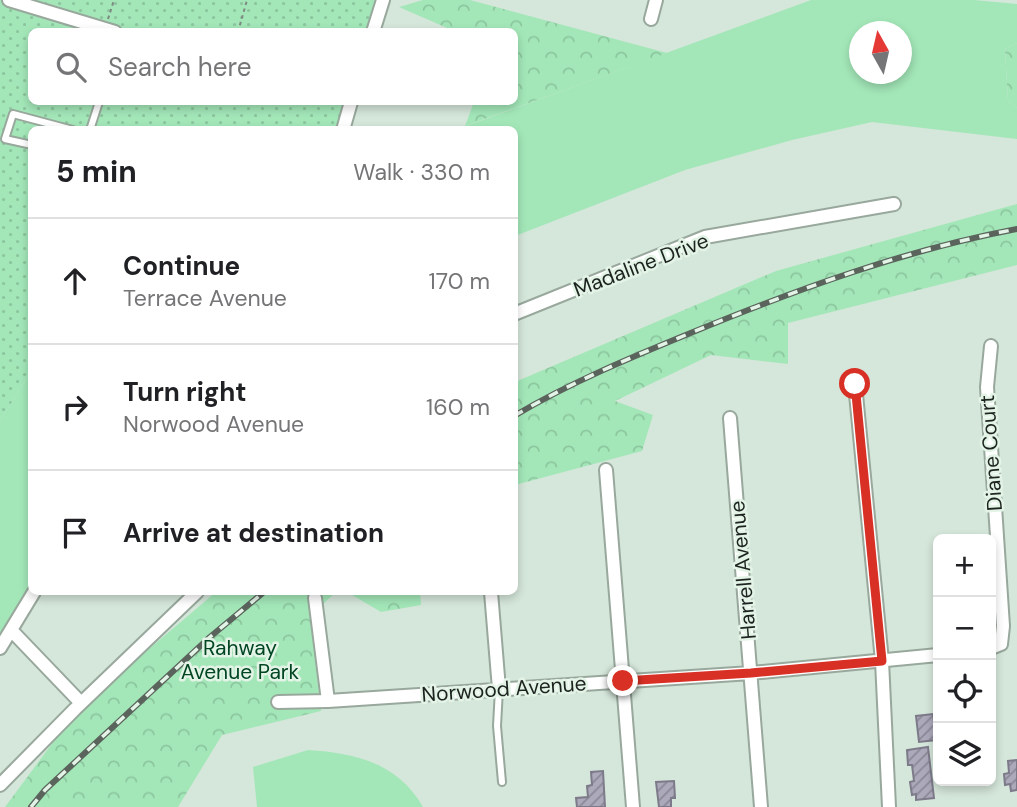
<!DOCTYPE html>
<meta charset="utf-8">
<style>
body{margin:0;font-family:"DM Sans",sans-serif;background:#f6f6f6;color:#202124}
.controls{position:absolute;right:21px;bottom:21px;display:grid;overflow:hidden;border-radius:10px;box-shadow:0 4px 10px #0003}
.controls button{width:63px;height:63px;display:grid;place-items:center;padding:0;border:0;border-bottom:2px solid #e0e0e0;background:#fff;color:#202124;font:35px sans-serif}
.compass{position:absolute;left:849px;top:21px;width:63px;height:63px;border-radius:50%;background:#fff;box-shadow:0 4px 10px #0003;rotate:352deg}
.stop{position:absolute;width:21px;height:21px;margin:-16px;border:5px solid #d93025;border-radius:50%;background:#fff}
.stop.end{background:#d93025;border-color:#fff;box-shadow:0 2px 7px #0008}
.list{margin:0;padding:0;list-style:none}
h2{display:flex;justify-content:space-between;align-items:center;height:91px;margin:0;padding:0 28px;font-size:30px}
h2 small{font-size:23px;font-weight:400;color:#757577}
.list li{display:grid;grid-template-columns:46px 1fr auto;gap:21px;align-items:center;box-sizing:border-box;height:126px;padding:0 28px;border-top:2px solid #e0e0e0}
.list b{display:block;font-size:26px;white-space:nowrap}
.list p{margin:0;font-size:23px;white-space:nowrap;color:#757577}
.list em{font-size:23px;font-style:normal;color:#757577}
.icon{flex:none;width:38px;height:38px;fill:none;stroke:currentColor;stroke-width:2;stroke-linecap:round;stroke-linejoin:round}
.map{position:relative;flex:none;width:1017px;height:807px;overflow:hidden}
.search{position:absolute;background:#fff;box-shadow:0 4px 10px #0003;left:28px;top:28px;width:490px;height:77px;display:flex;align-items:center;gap:18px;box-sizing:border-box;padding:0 24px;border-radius:10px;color:#757577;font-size:26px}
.panel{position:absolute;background:#fff;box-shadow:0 4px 10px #0003;left:28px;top:126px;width:490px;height:469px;border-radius:10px}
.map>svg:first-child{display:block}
</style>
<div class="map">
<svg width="1017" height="807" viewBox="0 0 1017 807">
<defs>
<pattern id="forest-crowns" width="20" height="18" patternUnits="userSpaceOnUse" patternTransform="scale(1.75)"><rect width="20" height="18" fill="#a3e7b8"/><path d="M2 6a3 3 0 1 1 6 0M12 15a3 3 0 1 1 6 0" fill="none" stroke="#8cc69e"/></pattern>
<pattern id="park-dots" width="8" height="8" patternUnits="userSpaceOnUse" patternTransform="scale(1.75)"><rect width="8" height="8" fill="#a3e7b8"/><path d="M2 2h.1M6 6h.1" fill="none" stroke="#8cc69e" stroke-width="1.8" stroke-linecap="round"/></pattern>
<pattern id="building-hatch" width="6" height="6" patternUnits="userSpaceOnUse" patternTransform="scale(1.75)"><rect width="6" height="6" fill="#aba9ba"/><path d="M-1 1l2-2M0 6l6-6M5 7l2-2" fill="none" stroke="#8b8997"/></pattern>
</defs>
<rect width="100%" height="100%" fill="#d5e6da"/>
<!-- grass -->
<path fill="#a3e7b8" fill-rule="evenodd" d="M811 0H974L1017 4V43L1005 49 1008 101 1017 108V139L872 122 792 140 685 170 515 236 514 130H455ZM860 32H902V74H860Z
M31 371V584L0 633V421Z
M308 750C355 753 398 763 423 807H257L253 767Z"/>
<!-- forest -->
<path fill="url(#forest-crowns)" d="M423 0H470L667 53 465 126 474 102H514V32L454 31 399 7Z
M1017 43V108L1008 101 1005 49Z
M1017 204V265L788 323V364L711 355 615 401 653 415 642 451 515 485V382L776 271Z
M216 592H336L310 616 321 711 222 735 178 807H5L77 710Z
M347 592H420L421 605 381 612Z"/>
<!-- park -->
<path fill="url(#park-dots)" d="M0 0H380L370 31 32 32V102H351L343 129 32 130 31 371 0 421Z"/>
<!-- building -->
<path fill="url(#building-hatch)" stroke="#7d7a8a" stroke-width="2" d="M933 714 936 740 919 742 916 716Z
M928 747 934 798 916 800V794L912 795 910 782 914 781 912 765H908L907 750Z
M1017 760V790L1011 791 1010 784 1005 785 1004 774 1009 773 1008 761Z
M603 771 605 807H577L576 798 588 797 587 786 592 785 591 772Z
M674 781 675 798H671V807H659L656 782Z"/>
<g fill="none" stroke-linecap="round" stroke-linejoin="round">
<!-- lane casing -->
<g stroke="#98a89c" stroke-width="10">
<path id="lane" d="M90 130 99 102
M32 145 5 139 13 114 73 130
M499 689 497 726 502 782"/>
</g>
<!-- street casing -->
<g stroke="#98a89c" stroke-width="16">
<path id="street" d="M9 0 115 32
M651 19 656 0
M373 32 383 0
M343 130 351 102
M514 314 705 237 894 204
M855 384 882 661 889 807
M730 418 761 807
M606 470 633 807
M491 592 499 689
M315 598 328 701
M11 630 81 703
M0 648 34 592
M991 648 1001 644 1003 626 987 387 991 346
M278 702 328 701 751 673 938 655
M0 785 75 709 197 592"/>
</g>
<!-- path -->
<path stroke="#7d8981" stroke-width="2" stroke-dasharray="3.5 3.5" stroke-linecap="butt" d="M108 19 114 0
M238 32 247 0"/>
<!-- lane -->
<use href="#lane" stroke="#fff" stroke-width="6"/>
<!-- street -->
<use href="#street" stroke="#fff" stroke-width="12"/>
<!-- rail casing -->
<g stroke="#5a645d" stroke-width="6">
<path id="rail" d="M514 416C571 382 632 357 693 332 798 289 905 250 1017 229
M31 807 45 790 210 637 264 592"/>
</g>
<!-- rail -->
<use href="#rail" stroke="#e3f4e7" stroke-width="3.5" stroke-dasharray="10" stroke-linecap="butt"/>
</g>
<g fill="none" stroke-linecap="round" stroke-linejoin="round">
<!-- route -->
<path stroke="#d93025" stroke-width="9" d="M623 681 751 673 882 661 855 384"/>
</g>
<g text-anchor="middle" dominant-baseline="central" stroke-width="5" stroke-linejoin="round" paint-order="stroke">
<!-- street labels -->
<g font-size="21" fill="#1d231f" stroke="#e3f4e7">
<text transform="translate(641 265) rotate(-21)">Madaline Drive</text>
<text transform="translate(991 453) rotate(-94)">Diane Court</text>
<text transform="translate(743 570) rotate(-95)">Harrell Avenue</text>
<text transform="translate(504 689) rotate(-4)">Norwood Avenue</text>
</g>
<!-- park labels -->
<g font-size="21" fill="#004522" stroke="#e3f4e7">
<text x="240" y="648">Rahway<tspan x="240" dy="24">Avenue Park</tspan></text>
</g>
</g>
</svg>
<div class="controls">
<button>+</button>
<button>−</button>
<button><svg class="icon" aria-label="locate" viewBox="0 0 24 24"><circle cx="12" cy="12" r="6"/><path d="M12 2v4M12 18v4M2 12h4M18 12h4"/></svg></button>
<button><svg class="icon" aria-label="layers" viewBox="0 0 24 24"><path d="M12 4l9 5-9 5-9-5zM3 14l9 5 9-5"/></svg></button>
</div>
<svg class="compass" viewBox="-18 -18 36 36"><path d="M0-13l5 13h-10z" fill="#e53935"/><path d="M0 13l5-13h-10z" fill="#757577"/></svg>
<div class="stop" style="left:855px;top:384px"></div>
<div class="stop end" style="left:623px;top:681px"></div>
<div class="search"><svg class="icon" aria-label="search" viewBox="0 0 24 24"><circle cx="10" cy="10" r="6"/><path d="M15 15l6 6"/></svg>Search here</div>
<section class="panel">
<h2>5 min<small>Walk · 330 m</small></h2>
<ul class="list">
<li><svg class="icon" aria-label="ahead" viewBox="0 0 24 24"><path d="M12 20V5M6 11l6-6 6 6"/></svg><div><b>Continue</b><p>Terrace Avenue</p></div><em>170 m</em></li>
<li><svg class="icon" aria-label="right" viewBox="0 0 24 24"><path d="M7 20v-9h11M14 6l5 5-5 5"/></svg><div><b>Turn right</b><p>Norwood Avenue</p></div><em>160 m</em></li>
<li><svg class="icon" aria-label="arrive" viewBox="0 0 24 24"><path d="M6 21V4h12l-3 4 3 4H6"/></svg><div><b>Arrive at destination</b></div></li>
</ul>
</section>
</div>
